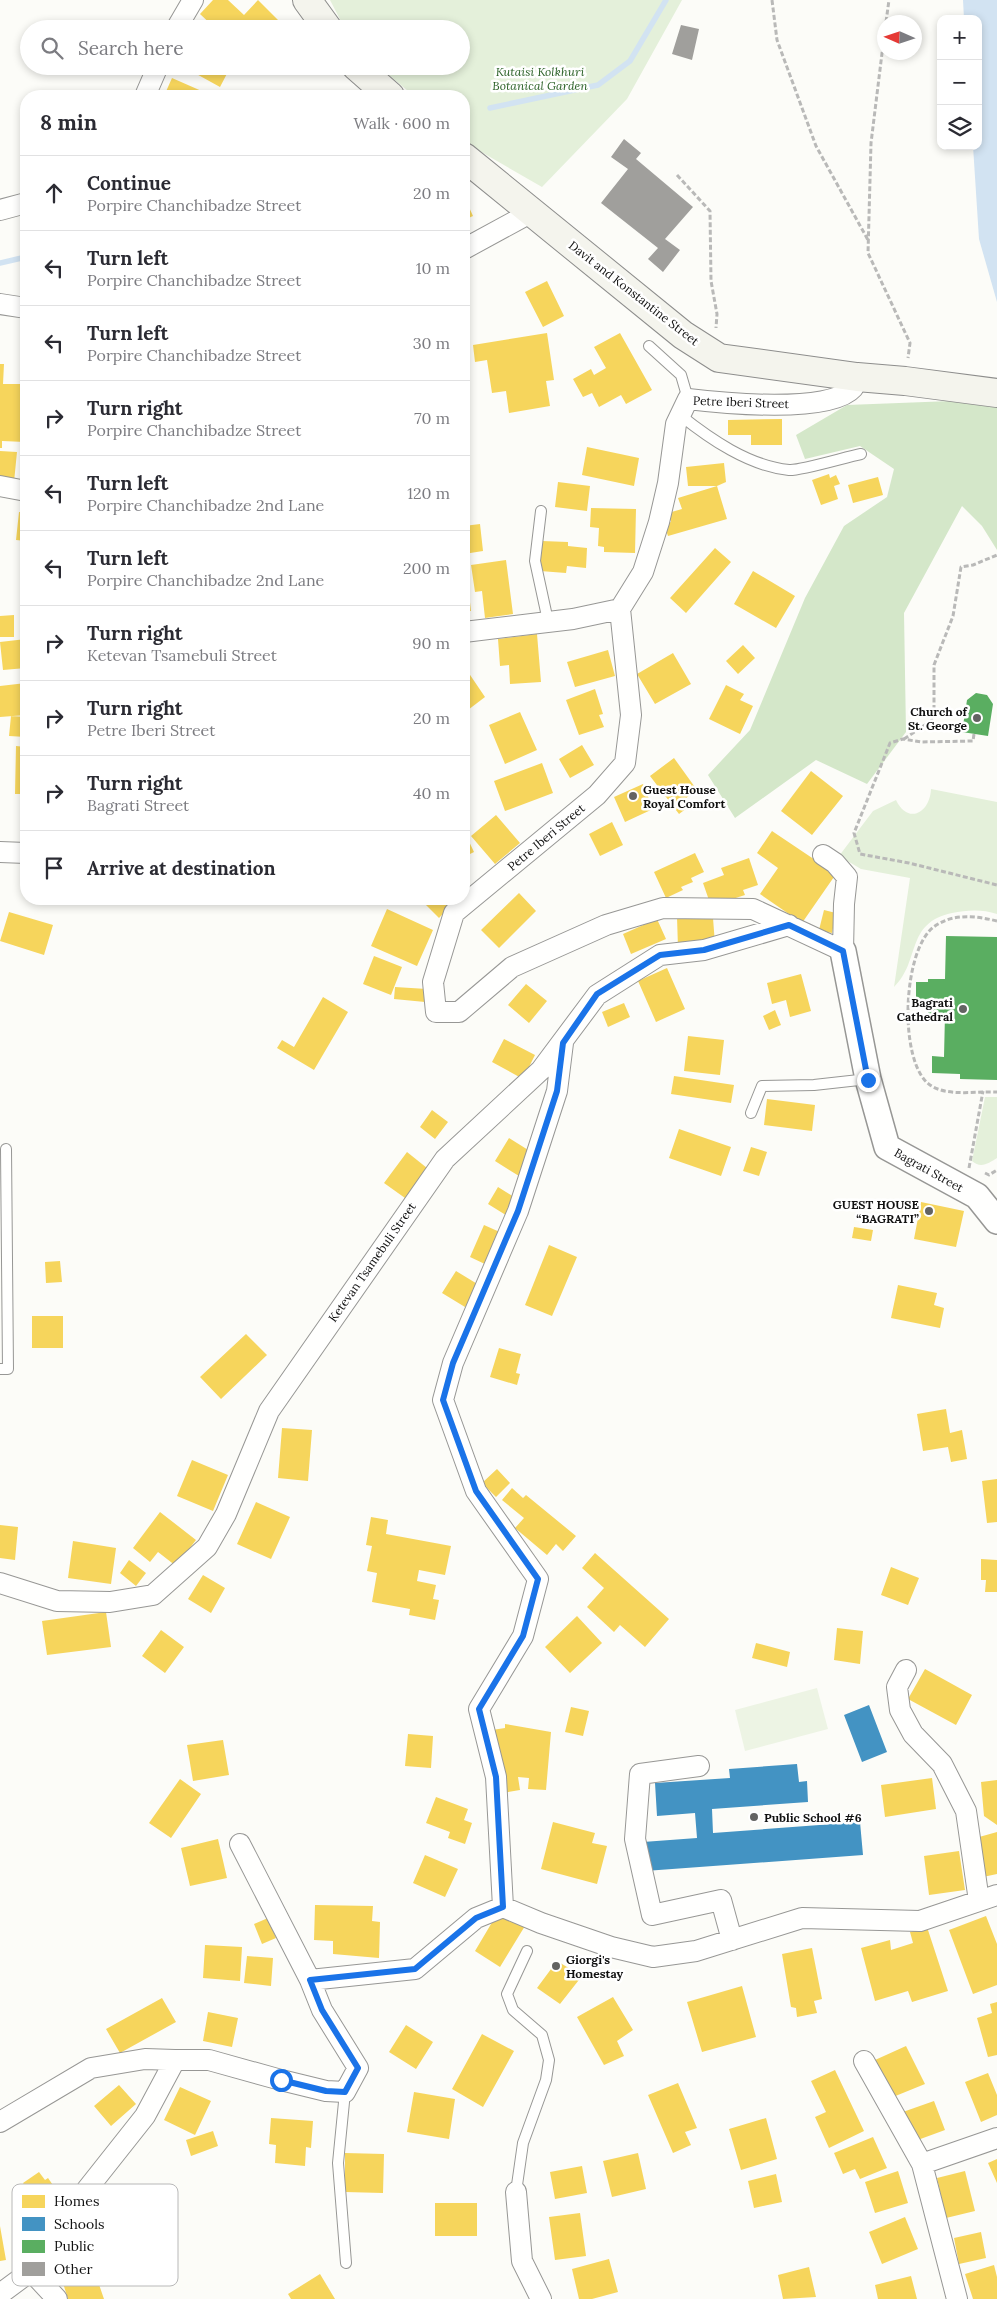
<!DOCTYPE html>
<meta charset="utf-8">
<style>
body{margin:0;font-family:Lora,serif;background:#f2f2f3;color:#2b2b33}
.controls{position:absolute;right:15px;top:15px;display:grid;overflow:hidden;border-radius:10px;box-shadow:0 2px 8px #0003}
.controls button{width:45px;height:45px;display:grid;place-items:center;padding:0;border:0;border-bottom:1px solid #e1e1e2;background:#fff;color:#2b2b33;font:25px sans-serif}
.compass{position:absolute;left:877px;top:15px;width:45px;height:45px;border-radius:50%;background:#fff;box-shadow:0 2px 8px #0003;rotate:273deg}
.stop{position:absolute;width:15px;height:15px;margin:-11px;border:4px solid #1a73e8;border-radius:50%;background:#fff}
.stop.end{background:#1a73e8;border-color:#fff;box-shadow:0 1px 5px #0008}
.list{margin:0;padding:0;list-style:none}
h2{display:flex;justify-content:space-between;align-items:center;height:65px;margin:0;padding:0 20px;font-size:21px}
h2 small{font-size:16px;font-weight:400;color:#7c7c81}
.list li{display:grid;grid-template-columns:32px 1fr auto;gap:15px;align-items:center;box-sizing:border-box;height:75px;padding:0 20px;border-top:1px solid #e1e1e2}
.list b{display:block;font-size:19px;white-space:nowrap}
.list p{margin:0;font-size:16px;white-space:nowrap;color:#7c7c81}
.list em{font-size:16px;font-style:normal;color:#7c7c81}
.icon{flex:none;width:28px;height:28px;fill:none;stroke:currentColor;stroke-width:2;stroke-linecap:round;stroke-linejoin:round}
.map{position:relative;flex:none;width:997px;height:2299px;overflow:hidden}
.search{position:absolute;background:#fff;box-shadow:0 2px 8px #0003;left:20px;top:20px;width:450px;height:55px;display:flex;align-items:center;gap:12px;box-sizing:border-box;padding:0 18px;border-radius:28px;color:#7c7c81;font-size:19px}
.panel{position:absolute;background:#fff;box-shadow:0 2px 8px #0003;left:20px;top:90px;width:450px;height:815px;border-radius:20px}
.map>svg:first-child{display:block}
</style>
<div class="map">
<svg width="997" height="2299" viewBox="0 0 997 2299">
<rect width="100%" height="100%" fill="#fcfcf8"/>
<!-- green -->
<path fill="#e4f0da" d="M330 0H682L627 99 542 187 464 142V96H414L378 66H461V29H345Z
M931 789 997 802V914C982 909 967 910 952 913 905 923 921 961 894 987L910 878 861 869 839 856 873 811 896 800C908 825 930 813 931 789Z
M985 1097H997V1158C989 1163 981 1169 972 1161Z"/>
<!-- forest -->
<path fill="#d4e7c9" d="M951 401 997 405V550L982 526 962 506 904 613 906 732 867 784 816 760 735 818 708 775 750 730 805 598 844 526 887 497 894 469 860 446 805 459 796 435 847 405Z"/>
<!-- pitch -->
<path fill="#edf4e4" d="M817 1688 828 1729 745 1751 735 1710Z"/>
<!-- water -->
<path fill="#d2e3f2" d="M963 0H997V302L979 239 973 146H978V19H964Z"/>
<!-- homes -->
<path fill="#f6d55c" d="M213 0H228L244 15 258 0 283 25 280 29H216L200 14Z
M182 66H231L220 87Z
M172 78 213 96H164Z
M464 196 473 216 464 220Z
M547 281 564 316 543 327 525 292Z
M547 333 554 380 546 381 550 406 509 413 506 391 492 393 487 360 475 362 473 345Z
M620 333 652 390 626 404 621 395 599 407 592 393 583 397 573 379 591 369 594 375 606 368 594 347Z
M0 364H4L3 384H26L25 442 2 441V448H0Z
M782 419V445H751V435H728V420Z
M587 447 639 458 634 486 582 475Z
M0 451 17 452 14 482 0 481Z
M724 463 726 482 717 486 727 519 668 536 664 524 671 522 668 513 682 509 678 498 717 486H688L686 467Z
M829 474 830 478 836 475 840 484 834 486 838 499 821 505 812 480Z
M878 477 883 495 853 503 848 485Z
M558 482 590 486 587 511 555 507Z
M591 508 636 509 635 553 604 552V547L598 546 599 528 590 527Z
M19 512H26V541L16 540Z
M480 524 483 551 464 554V526Z
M542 541 568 542V546L587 548 586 568 567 566 566 573 540 571Z
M24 547H26V594H21Z
M715 548 731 562 686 613 670 598Z
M506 560 513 614 485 618 482 591 475 592 471 565Z
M753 571 795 596 776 628 734 604Z
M468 584 471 611H464V585Z
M14 615V637H0V616Z
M537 634 541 682 510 684 509 665 500 666 498 639Z
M26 639V668L3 670 0 642Z
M743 645 755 658 738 674 726 661Z
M608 650 615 676 575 687 567 662Z
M673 653 691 684 655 704 637 674Z
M464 666 485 697 464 713Z
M26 683V715L0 717V686Z
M726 685 744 694 740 700 753 706 740 734 709 719Z
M595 689 603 714 599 715 604 727 579 735 566 700Z
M520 712 537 750 505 764 489 725Z
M11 716 26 717V737L9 736Z
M582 745 594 765 570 778 559 759Z
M16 746 26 747V794H15Z
M674 758 697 790 682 801 687 808 679 814 650 776Z
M542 763 553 793 505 811 494 781Z
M811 771 843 796 812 835 781 811Z
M643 784 653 809 625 822 614 797Z
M496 815 520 843 495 864 471 836Z
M612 822 623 845 600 856 589 834Z
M464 831 474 852 464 857Z
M772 831 836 874 802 923 760 894 778 868 757 853Z
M695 853 704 872 691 878 693 882 681 887 683 890 666 898 654 872Z
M749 858 758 885 743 890 745 895 711 906 703 883 724 875 721 868Z
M519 893 536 911 499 948 481 930Z
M420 899H457L439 918Z
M387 909 433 930 417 966 371 946Z
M824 910 836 913 832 933 819 930Z
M9 912 53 925 44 955 0 941Z
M677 917 713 918 715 944 678 948Z
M657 919 666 939 631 954 623 934Z
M374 956 402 967 391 995 363 984Z
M667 968 685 1009 656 1022 638 981Z
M801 974 811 1011 790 1017 786 1000 772 1004 767 983Z
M526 984 547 1001 529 1023 508 1005Z
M395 987 427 989 425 1002 394 999Z
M323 997 348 1012 314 1070 277 1048 282 1040 294 1047Z
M624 1003 630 1017 608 1027 602 1012Z
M775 1010 781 1025 769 1030 763 1016Z
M688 1036 724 1040 720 1075 684 1071Z
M504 1039 535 1055 523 1079 492 1062Z
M674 1076 734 1085 731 1103 671 1094Z
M767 1099 815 1105 812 1131 764 1125Z
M432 1110 448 1122 435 1139 420 1127Z
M679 1129 731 1147 721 1176 669 1158Z
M509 1138 533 1153 519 1176 495 1161Z
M751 1147 767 1152 759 1176 743 1171Z
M407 1152 427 1168 405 1198 384 1183Z
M498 1187 519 1200 509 1217 488 1204Z
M921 1202 964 1211 956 1247 914 1239Z
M484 1225 502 1233 487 1265 470 1257Z
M854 1227 873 1230 871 1241 852 1238Z
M549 1245 577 1257 552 1316 525 1305Z
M60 1261 62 1282 46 1283 45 1262Z
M456 1271 479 1285 465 1307 442 1293Z
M898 1285 937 1293 934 1305 944 1308 940 1328 891 1318Z
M32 1316H63V1348H32Z
M246 1334 267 1355 221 1399 200 1377Z
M499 1348 521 1354 516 1373 520 1374 517 1385 490 1377Z
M946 1409 950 1433 962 1430 967 1459 951 1462 948 1447 923 1451 917 1414Z
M282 1428 312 1430 308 1481 278 1478Z
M192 1460 228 1475 213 1511 177 1496Z
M497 1469 510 1483 496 1497 482 1483Z
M997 1479V1522L987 1523 982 1481Z
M512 1488 523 1498 526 1495 576 1536 563 1551 556 1544 547 1555 515 1528 524 1518 502 1500Z
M256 1502 290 1517 271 1559 237 1544Z
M160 1512 196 1540 176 1566 158 1552 150 1562 133 1548Z
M371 1517 388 1520 386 1534 451 1546 445 1575 419 1570 417 1581 436 1585 433 1599 439 1600 435 1620 409 1615 410 1609 372 1602 377 1573 367 1571 372 1546 366 1545Z
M0 1525 18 1527 15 1560 0 1558Z
M73 1541 116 1548 111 1584 68 1578Z
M595 1553 669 1619 645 1647 620 1625 614 1632 587 1607 604 1588 582 1568Z
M981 1559 997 1560V1592H985L986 1580H981Z
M129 1560 146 1573 136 1586 120 1573Z
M891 1567 919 1578 908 1605 881 1595Z
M203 1575 225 1588 211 1613 188 1599Z
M106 1612 111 1647 47 1655 42 1621Z
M577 1616 602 1643 570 1673 545 1647Z
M837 1628 863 1631 860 1664 834 1660Z
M161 1630 184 1647 165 1673 142 1656Z
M756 1643 790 1652 787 1667 752 1658Z
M925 1669 972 1695 956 1725 908 1699Z
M571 1707 589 1711 583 1736 565 1732Z
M505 1724 551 1732 546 1790 528 1789 529 1778 518 1777 520 1790 502 1793 492 1730 505 1728Z
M408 1734 433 1736 431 1768 405 1766Z
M223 1740 229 1775 193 1781 187 1745Z
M932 1778 936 1809 885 1817 881 1785Z
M180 1779 201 1794 171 1838 149 1823Z
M997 1780V1825L984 1816 981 1782Z
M436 1797 468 1809 464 1820 472 1823 465 1844 448 1838 450 1832 426 1823Z
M553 1822 595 1833 592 1843 607 1846 597 1884 541 1869Z
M997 1832V1874L983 1877 972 1839Z
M218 1839 227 1878 190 1886 181 1848Z
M959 1851 965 1890 929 1895 924 1856Z
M425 1855 458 1869 445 1897 413 1883Z
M315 1905 373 1906 372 1921 380 1922 379 1958 333 1954V1941L314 1940Z
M497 1914 528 1921 500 1967 475 1951Z
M986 1916 997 1944V1985L973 1994 949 1930Z
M268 1918 276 1938 262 1944 254 1924Z
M927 1927 948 1991 912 2002 908 1991 875 2001 861 1948 890 1940 891 1950 913 1943 910 1932Z
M205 1945 242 1947 240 1981 203 1978Z
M812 1948 822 1999 814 2001 817 2013 797 2017 796 2008 791 2007 782 1954Z
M247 1956 273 1958 271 1986 244 1983Z
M557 1961 582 1976 560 2004 537 1988Z
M742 1986 756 2037 702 2052 687 2002Z
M613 1997 633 2030 617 2041 624 2056 604 2065 577 2017Z
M162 1998 176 2022 120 2053 106 2029Z
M997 2002V2055L988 2057 977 2018 992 2013 990 2004Z
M208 2012 238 2018 232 2047 203 2041Z
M406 2025 433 2042 416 2069 389 2052Z
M482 2034 514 2051 483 2107 452 2089Z
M906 2046 925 2084 893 2097 875 2060Z
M835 2070 864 2131 829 2148 815 2117 826 2112 811 2081Z
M988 2073 997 2095V2115L981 2122 965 2082Z
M678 2083 697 2128 685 2132 691 2145 673 2153 648 2095Z
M119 2085 136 2104 111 2126 94 2106Z
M180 2087 211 2101 195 2135 164 2120Z
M414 2092 455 2099 449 2139 407 2132Z
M934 2101 945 2130 915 2141 900 2113Z
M271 2118 313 2121 311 2148 306 2147 305 2166 275 2163 276 2145 269 2144Z
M766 2118 777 2159 741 2170 729 2129Z
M213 2131 218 2146 191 2156 186 2140Z
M873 2137 887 2168 860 2179 855 2169 843 2174 834 2153Z
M345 2153 384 2154 383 2193 345 2192Z
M638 2153 646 2189 612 2197 603 2161Z
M997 2159V2183L988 2163Z
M582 2166 587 2193 555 2199 550 2172Z
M898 2171 908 2203 875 2213 865 2182Z
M965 2171 975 2211 946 2218 937 2178Z
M39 2172 45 2180 48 2178 62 2198 34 2217 20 2197 28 2191 23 2183Z
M776 2174 782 2202 754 2208 748 2181Z
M435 2203H477V2236H435Z
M580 2213 586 2256 555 2260 549 2217Z
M905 2217 918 2249 882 2264 869 2232Z
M0 2226 6 2260 0 2261Z
M981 2232 986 2258 959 2264 954 2238Z
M609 2259 618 2292 592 2299H579L572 2269Z
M994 2265 997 2277V2299H973L965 2274Z
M809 2267 816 2297 783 2299 778 2275Z
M94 2270 104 2299H68L62 2280Z
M320 2274 335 2299H291L288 2294Z
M911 2276 917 2299H878L875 2285Z"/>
<!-- schools -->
<path fill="#4393c3" d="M869 1705 887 1752 862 1762 844 1715Z
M797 1764 799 1782 807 1781 808 1802 712 1809 713 1833 860 1822 863 1855 645 1871 643 1842 697 1838 695 1813 657 1816 655 1783 730 1778 729 1769Z"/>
<!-- public -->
<path fill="#5aae61" d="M976 693 987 695 993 704 988 736 962 732 967 700Z
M946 936 997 937V1080L960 1079V1074L932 1073V1056L944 1057 945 1014H928V1005H916V982H928V979H945Z"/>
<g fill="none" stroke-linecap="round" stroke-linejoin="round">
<!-- stream -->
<path stroke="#d2e3f2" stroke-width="5.5" d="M490 108 598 85 630 61 666 0
M0 263 26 257"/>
</g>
<!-- building -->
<path fill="#a09f9c" d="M681 25 699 29 692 60 672 54Z
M624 139 641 153 636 159 693 207 665 239 680 250 663 272 648 259 658 248 601 203 628 169 611 157Z"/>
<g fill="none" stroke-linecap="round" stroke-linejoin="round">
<!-- service casing -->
<g stroke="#979795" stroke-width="12">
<path id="service" d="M649 346 681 375 688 399
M680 415C710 439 749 466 789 470 800 471 846 457 861 454
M541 511 535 561 548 621
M751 1113 762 1086 814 1085 868 1079
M0 1369H8L6 1149
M345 2092 338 2163 346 2263
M516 2192 523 2143 546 2080 549 2060 542 2035 513 2010 507 1994 527 1951"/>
</g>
<!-- minor casing -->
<g stroke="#979795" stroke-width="22">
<path id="minor" d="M176 29 193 0
M145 96 158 66
M0 210 26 203
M464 249 532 212
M0 304 26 308
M0 486 26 491
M464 632 573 619 620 609
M0 852 26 853
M823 855 835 863 847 877 844 904 843 951 753 909 663 908 606 925 512 967 459 1012H436L433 982 454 913 597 795 625 763 631 715 620 609 643 572 659 522 668 483 676 424 688 399C721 403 830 414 853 388 855 385 856 380 857 377
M0 1583 57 1601 110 1602 153 1595 207 1547 226 1514 269 1411 445 1159 541 1070 597 995 660 955 704 950 789 925
M906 1670 897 1687 900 1710 913 1734 942 1764 966 1811 979 1901
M699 1766 640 1774 635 1839 652 1915 721 1900 732 1940
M503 1907 496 1777 479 1709 523 1636 538 1579 476 1491 443 1400 453 1363 518 1211 557 1091 563 1043
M310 1980 415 1969 476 1918 503 1907 541 1923 611 1947 653 1957 696 1951 802 1918 920 1921 997 1895
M864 2061 922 2164
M0 2122 91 2068 145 2059 175 2060
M516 2192 522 2261 541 2299
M31 2271 57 2299
M0 2294 31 2271 88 2188 145 2116 175 2060H209L281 2080 326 2091 345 2092 358 2068 322 2010 310 1980 240 1844
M957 2299 922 2164 997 2138"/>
</g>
<!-- tertiary casing -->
<g stroke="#979795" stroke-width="28">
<path id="tertiary" d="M843 951 868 1079 887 1147 977 1196 997 1221"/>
</g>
<!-- secondary casing -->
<g stroke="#8d8d8c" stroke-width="30">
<path id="secondary" d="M307 0 328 29
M356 66 390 96
M464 157 683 335 719 358 857 377 905 381 997 393"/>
</g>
<!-- path -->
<path stroke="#b9b9b8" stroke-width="3" stroke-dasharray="5 2.5" stroke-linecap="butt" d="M772 0 777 40 816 146 868 240
M886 22 889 0
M884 37 871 143 868 253 910 343 908 358
M677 175 710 211 711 281 717 314 716 328
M974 734 973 741 921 742 903 739 890 743 854 833 860 854 909 863 997 885
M904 739 934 719V665L953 616 961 567 973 565 997 555
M997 921C976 916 954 913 935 926 902 948 898 1063 930 1085 947 1097 977 1091 997 1092
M969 1168 983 1091
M985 1173 989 1175 997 1170"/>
<!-- service -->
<use href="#service" stroke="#fffffe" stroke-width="10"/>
<!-- minor -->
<use href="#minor" stroke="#fffffe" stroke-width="20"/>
<!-- tertiary -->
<use href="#tertiary" stroke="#fffffe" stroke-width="25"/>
<!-- secondary -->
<use href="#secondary" stroke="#f4f4ed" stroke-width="28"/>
</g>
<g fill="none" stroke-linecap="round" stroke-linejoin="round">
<!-- route -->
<path stroke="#1a73e8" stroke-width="6" d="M281 2080 326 2091 345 2092 358 2068 322 2010 310 1980 415 1969 476 1918 503 1907 496 1777 479 1709 523 1636 538 1579 476 1491 443 1400 453 1363 518 1211 557 1091 563 1043 597 994 660 955 704 950 789 925 843 951 868 1080"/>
</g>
<!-- markers -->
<g fill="#636362" stroke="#fff" stroke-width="2">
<circle cx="977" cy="718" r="5"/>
<circle cx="633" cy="796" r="5"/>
<circle cx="963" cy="1009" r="5"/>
<circle cx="929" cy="1211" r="5"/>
<circle cx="754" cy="1817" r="5"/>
<circle cx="556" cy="1966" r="5"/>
</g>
<g text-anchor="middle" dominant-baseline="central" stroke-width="5" stroke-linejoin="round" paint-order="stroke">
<!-- park labels -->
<g font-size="12" font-style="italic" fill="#2c6228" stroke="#fff">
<text x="540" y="71">Kutaisi Kolkhuri<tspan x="540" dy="14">Botanical Garden</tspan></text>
</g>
<!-- street labels -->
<g font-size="12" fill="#111" stroke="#fff">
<text transform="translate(634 293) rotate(38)">Davit and Konstantine Street</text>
<text transform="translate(741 402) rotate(2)">Petre Iberi Street</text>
<text transform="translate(546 837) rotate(-40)">Petre Iberi Street</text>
<text transform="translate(929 1170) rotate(29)">Bagrati Street</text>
<text transform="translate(372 1262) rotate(-55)">Ketevan Tsamebuli Street</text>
</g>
<!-- poi labels -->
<g font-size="12" font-weight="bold" fill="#111" stroke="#fff" text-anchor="end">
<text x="967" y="711">Church of<tspan x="967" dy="14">St. George</tspan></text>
<text x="643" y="789" text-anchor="start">Guest House<tspan x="643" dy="14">Royal Comfort</tspan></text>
<text x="953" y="1002">Bagrati<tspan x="953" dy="14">Cathedral</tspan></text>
<text x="919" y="1204">GUEST HOUSE<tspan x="919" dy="14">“BAGRATI”</tspan></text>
<text x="764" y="1817" text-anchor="start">Public School #6</text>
<text x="566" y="1959" text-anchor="start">Giorgi's<tspan x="566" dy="14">Homestay</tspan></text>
</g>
</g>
<!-- legend -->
<rect x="12" y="2184" width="166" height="102" rx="8" fill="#fff" stroke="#b8b8b8" stroke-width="1"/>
<rect x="22" y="2195" width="23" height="13" fill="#f6d55c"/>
<rect x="22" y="2217" width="23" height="14" fill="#4393c3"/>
<rect x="22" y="2240" width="23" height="13" fill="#5aae61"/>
<rect x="22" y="2262" width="23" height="14" fill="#a09f9c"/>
<g font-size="14" fill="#111">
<text x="54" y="2206">Homes</text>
<text x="54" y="2229">Schools</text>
<text x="54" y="2251">Public</text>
<text x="54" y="2274">Other</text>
</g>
</svg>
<div class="controls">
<button>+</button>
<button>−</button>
<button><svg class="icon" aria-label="layers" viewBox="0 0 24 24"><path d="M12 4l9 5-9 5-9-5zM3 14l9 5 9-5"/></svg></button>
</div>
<svg class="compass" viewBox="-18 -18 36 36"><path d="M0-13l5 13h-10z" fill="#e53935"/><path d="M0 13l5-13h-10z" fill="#7c7c81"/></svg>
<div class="stop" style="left:281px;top:2080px"></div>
<div class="stop end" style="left:868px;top:1080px"></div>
<div class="search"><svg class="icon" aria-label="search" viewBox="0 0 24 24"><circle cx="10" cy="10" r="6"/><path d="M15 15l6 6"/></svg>Search here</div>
<section class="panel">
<h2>8 min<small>Walk · 600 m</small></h2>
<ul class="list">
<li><svg class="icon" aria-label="ahead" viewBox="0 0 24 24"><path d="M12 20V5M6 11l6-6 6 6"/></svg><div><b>Continue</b><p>Porpire Chanchibadze Street</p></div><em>20 m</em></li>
<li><svg class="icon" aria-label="left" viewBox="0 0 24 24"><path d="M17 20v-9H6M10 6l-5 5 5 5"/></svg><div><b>Turn left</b><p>Porpire Chanchibadze Street</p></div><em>10 m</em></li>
<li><svg class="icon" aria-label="left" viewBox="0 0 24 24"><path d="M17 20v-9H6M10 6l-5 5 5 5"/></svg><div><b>Turn left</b><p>Porpire Chanchibadze Street</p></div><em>30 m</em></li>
<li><svg class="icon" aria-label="right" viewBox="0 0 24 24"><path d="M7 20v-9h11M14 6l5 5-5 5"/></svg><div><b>Turn right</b><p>Porpire Chanchibadze Street</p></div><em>70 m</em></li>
<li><svg class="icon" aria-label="left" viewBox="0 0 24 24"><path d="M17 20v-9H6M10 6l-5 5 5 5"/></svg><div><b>Turn left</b><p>Porpire Chanchibadze 2nd Lane</p></div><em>120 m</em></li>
<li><svg class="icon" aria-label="left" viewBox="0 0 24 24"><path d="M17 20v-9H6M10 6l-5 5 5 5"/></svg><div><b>Turn left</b><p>Porpire Chanchibadze 2nd Lane</p></div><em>200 m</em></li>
<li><svg class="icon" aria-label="right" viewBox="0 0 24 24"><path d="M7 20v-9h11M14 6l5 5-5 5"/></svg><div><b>Turn right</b><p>Ketevan Tsamebuli Street</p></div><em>90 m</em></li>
<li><svg class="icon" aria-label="right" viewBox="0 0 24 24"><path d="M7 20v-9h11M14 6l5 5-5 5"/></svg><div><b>Turn right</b><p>Petre Iberi Street</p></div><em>20 m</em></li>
<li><svg class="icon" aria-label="right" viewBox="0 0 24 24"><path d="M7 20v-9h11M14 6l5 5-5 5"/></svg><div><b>Turn right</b><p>Bagrati Street</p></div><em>40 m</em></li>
<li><svg class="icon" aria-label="arrive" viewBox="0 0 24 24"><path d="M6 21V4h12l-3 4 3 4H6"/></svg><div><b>Arrive at destination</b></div></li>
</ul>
</section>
</div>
